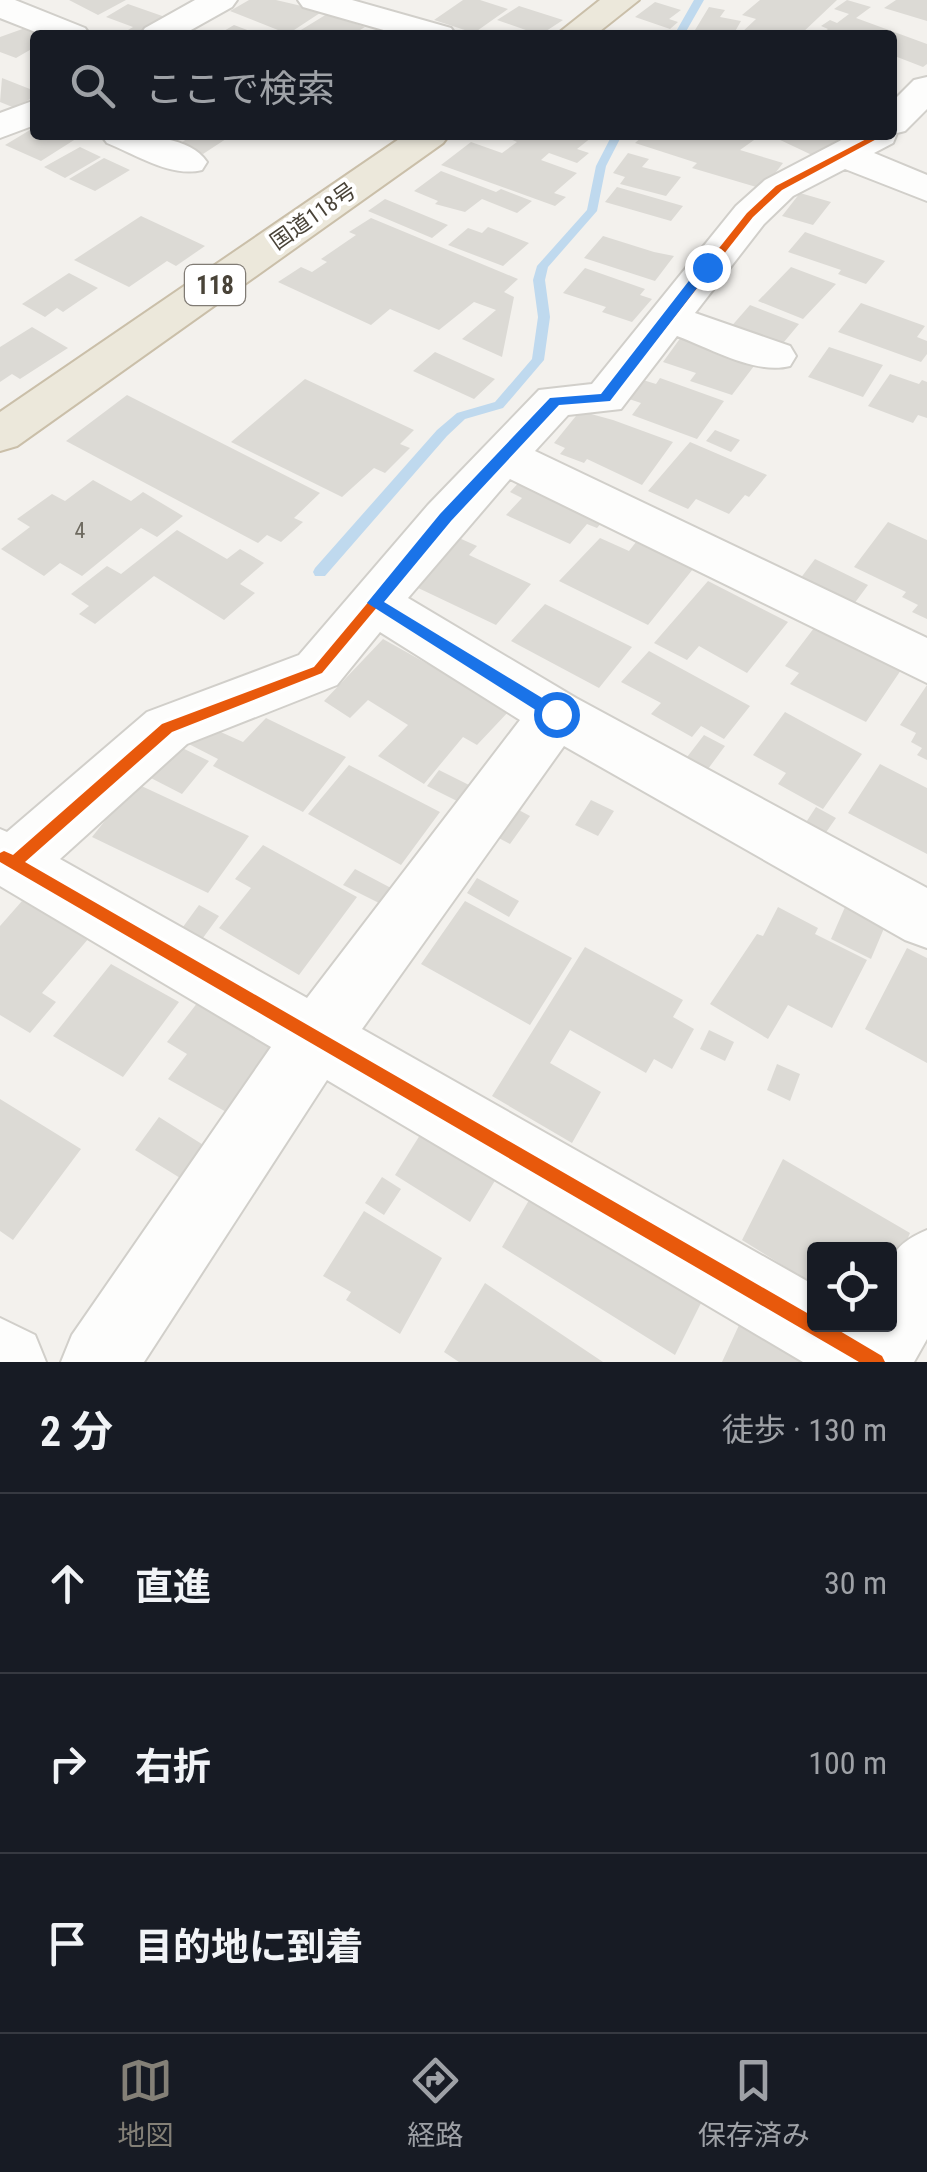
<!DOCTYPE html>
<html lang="ja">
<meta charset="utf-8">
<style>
body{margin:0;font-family:"Roboto Condensed","Noto Sans JP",sans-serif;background:#20242c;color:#f1f3f6}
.controls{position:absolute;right:30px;bottom:30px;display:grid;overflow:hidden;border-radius:10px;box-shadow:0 2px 8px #0004}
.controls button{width:90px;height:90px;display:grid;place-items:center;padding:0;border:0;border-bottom:2px solid #363941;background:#171b24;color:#f1f3f6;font:50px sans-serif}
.stop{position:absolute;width:30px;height:30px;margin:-22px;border:8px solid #1a73e8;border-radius:50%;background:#fff}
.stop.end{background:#1a73e8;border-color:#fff;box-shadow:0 2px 10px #0008}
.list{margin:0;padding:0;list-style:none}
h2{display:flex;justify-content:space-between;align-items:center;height:130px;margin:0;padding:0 40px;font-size:42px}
h2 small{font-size:32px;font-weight:400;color:#9ea1a6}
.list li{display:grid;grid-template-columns:65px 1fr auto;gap:30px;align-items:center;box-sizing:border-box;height:180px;padding:0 40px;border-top:2px solid #363941}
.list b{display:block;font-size:38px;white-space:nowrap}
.list em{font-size:32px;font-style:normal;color:#9ea1a6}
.icon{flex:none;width:55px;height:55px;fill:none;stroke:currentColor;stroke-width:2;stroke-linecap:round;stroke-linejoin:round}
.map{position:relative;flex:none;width:927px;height:1362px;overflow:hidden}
.search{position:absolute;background:#171b24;box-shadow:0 2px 8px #0004;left:30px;right:30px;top:30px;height:110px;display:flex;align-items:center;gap:25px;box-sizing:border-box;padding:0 35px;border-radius:10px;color:#9ea1a6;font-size:38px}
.sheet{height:670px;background:#171b24}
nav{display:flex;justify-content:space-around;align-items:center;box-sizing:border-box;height:140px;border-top:2px solid #363941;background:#171b24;font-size:28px;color:#9ea1a6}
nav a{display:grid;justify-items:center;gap:5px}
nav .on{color:#848077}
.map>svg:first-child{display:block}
</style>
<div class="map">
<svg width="927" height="1362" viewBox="0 0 927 1362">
<rect width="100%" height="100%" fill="#f3f1ed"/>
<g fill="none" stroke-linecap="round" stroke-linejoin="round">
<!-- stream -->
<path fill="#bfd9ee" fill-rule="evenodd" d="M694 0H704L684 35H674Z
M612 135H622L606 166 597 211 548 267 545 280 550 317 544 360 503 408 465 419 447 436 325 576H315L313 572 315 568 437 430 457 413 495 402 532 359 538 317 533 280 537 266 587 210 596 166Z"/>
</g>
<!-- building -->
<path fill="#dcdad5" d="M69 0H126L98 15Z
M249 0H276L323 11 288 34 230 11Z
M463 0H480L508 9 474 33 434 20Z
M760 0H837L800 35 740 34 756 19 742 15Z
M847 0 871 7 856 18 927 44V64L923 67 892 55V35H819L828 29 821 26 830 20 837 23 849 14 834 9Z
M896 0H927V21L884 8Z
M655 2 681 10 669 19 678 22 670 29 635 17Z
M128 4 168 18 141 34 128 30 133 27 106 17Z
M519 6 563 20 540 35 497 20Z
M709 7 725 10 720 17 741 21 733 35H692Z
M327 14 365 27 352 35 296 33Z
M234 25 261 35H217Z
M28 27 38 31 33 34 35 47 16 58 0 52V37Z
M2 78 35 91V96L15 108 0 102Z
M35 127V135H82L41 161 5 145Z
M193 135H232L203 154 179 144Z
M501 135H587L592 137 577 149 589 153 577 163 549 153 541 160 577 173 554 193 566 197 555 206 441 165 471 142 502 153 517 142Z
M644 135H761L740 150 783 163 763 189 692 168 697 163 635 143Z
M780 135H833L841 139 814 156 776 138Z
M80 147 101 157 65 178 44 167Z
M628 153 649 159 642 167 681 177 666 196 620 184 625 177 613 173Z
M104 158 130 170 95 191 69 179Z
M441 171 496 192 501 189 532 201 517 213 482 199 465 212 435 204 438 201 414 191Z
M617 187 683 206 671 221 605 202Z
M800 193 831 202 813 225 782 216Z
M385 199 448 225 432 238 368 211Z
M141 216 205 246 176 266 167 261 129 287 74 260Z
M371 218 518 279 504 292 514 297 502 357 462 339 496 310 474 302 439 330 390 309 371 325 278 282 301 267 312 272 327 262 321 259 356 235 349 232Z
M488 227 529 243 503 266 448 245 468 228 482 233Z
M805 232 885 261 866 284 838 274 841 270 788 252Z
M603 236 654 252 674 256 655 281 584 258Z
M791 267 836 284 803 319 758 301Z
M585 268 645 289 640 295 652 299 632 322 602 312 606 307 563 293Z
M69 273 98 288 63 312 57 308 45 317 22 304Z
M861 303 925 326 917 337 927 341V354L921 362 838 332Z
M750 305 799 324 779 348 729 329Z
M32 327 68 348 20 379 12 374 0 382V347Z
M684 333 731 349 726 356 754 366 732 395 690 381 696 373 663 362Z
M829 347 883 365 863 397 808 377Z
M435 352 495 379 474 399 413 371Z
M890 374 919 384 922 380 927 382V418L918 415 913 423 868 406Z
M660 378 724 401 697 439 632 415 641 403 629 399 643 380 656 384Z
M305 379 414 430 400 444 410 448 385 473 374 468 342 497 231 442Z
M127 395 320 493 294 518 303 522 281 542 267 535 258 543 66 441Z
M580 411 613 420 673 442 642 485 587 459 584 463 560 454 565 448 554 443Z
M715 430 740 440 731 452 706 441Z
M690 442 767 475 749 497 745 495 729 514 696 499 688 509 648 491Z
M524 477 608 515 597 528 587 524 570 544 506 515 522 498 510 492Z
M93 480 131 501 143 492 183 516 157 537 141 528 82 576 60 563 44 576 1 549 30 527 17 519 52 494 65 501Z
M888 522 927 540V619L912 612 918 605 902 597 906 592 854 567Z
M177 530 227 559 240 549 264 563 240 584 255 593 224 620 154 576 95 624 79 614 89 606 71 594 107 566 121 574Z
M459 538 477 546 469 555 531 584 496 625 414 586Z
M600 538 629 551 636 542 693 569 648 625 559 581Z
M815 559 868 585 851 608 797 583Z
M708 581 788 622 747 673 699 646 687 660 654 643Z
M545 604 632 647 599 688 511 641Z
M814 628 901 670 866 722 790 684 799 673 785 666Z
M383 639 510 710 477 745 463 737 424 784 378 756 408 725 368 700 350 718 324 701Z
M649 651 750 706 724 739 701 726 692 737 651 714 661 703 621 682Z
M927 685V760L917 755 922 748 911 742 916 733 900 725Z
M785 712 862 754 823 809 778 784 786 773 753 755Z
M266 718 346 757 303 812 213 766 218 759 183 741 214 729 243 742Z
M704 735 725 746 705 773 684 761Z
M174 744 209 761 182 794 147 776Z
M880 764 927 788V854L848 813Z
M349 765 440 812 401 865 308 814Z
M439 770 469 785 457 801 427 786Z
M135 783 249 836 208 893 92 837Z
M591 800 614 811 598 836 575 825Z
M816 807 836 818 820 841 801 830Z
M515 808 530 816 510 844 495 836Z
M263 845 357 897 299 975 219 928 251 888 235 879Z
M355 869 391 888 379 903 343 885Z
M477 878 519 901 509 917 467 893Z
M22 901 89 938 42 993 56 1002 30 1033 0 1015V926Z
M465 901 572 958 530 1025 421 964Z
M199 905 219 916 200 942 180 931Z
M778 907 818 928 815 934 867 960 832 1028 788 1005 768 1039 710 1004 757 934 763 936Z
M845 907 885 926 871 959 831 939Z
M585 947 683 1000 673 1017 694 1029 672 1069 654 1059 646 1073 570 1030 550 1063 601 1092 572 1143 492 1096Z
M907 948 927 958V1063L865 1029Z
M111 964 179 1002 123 1077 53 1036Z
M198 1002 282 1049 235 1117 168 1079 187 1054 167 1042Z
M709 1030 734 1042 725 1061 700 1049Z
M777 1064 800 1074 790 1101 767 1090Z
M0 1099 81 1149 13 1240 0 1231Z
M159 1117 216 1153 193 1186 135 1150Z
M430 1119 505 1164 470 1222 395 1175Z
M783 1159 910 1233 890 1280V1250H814V1285L742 1240Z
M382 1177 401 1189 384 1215 365 1203Z
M540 1181 710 1285 675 1355 502 1247Z
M364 1211 442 1258 400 1334 346 1300 351 1292 323 1276Z
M485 1283 603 1362H459L444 1352Z
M746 1310 833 1362H722Z"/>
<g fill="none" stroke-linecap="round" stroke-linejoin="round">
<!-- minor casing -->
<g stroke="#d1cfca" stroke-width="4">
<path id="minor" d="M0 0H15L85 28 90 35H43L0 18Z
M195 0H237L232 7 182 35H140L145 28Z
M298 0H352L451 28 456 35H401L303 7Z
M927 77V109L905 131 897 133 893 143 874 153 927 175V201L845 169 793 196 764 224 695 313 790 346 796 356 790 366C755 375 710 348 677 336L621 409 568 415 535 451 927 638V683L510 479 408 598 576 698 927 888V948L905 940 564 746 362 1029 814 1285V1324H890C890 1277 876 1251 927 1230V1339L914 1362H803L327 1080 144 1362H61L72 1335 271 1047 0 886V829L7 832 147 712 299 655 428 505 539 390 592 384 736 206 765 180 851 135H892V102L914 80ZM380 632 520 720 307 998 60 859 187 744 337 685Z
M35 100V125L0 138V113Z
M101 135C132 135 188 133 207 162L202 170C171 178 135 154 107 143Z
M0 1318 35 1335 46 1362H0Z"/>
</g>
<!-- highway casing -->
<g stroke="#cabfa9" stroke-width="4">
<path id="highway" d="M600 0H639L595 35H556Z
M405 135H449L443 143 17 446 0 451V412Z"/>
</g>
<!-- minor -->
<use href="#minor" fill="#fdfdfc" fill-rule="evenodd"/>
<!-- highway -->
<use href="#highway" fill="#ece8db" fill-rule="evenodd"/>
<!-- cycleway casing -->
<g stroke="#fff" stroke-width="7">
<path id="cycleway" d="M874 135H884L782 190 753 217 609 400 558 404 450 520 322 673 172 732 25 862 814 1317V1324H828L882 1356 885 1362H859L0 862V853L4 851 13 855 162 724 314 667 442 514 551 399 602 395 747 213 776 186Z"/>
</g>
<!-- cycleway -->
<use href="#cycleway" fill="#e8590c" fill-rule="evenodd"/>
</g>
<!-- route -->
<path fill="#1a73e8" d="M702 264 713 267 610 401 559 405 451 521 384 602 562 710V719H550L367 603 440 514 550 398 601 394Z"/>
<g text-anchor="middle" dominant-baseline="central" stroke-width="8" stroke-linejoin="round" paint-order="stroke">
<!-- far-street labels -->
<g font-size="22" fill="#494338" stroke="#fff">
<text transform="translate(313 216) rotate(-35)">国道118号</text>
</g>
<!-- number labels -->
<g font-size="22" fill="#6e6a60">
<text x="80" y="530">4</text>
</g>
<!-- shield labels -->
<rect fill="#fff" stroke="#807b74" stroke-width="2.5" x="185" y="265" width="60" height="40" rx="8"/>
<g font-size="25" font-weight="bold" fill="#494338">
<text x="215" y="285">118</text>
</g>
</g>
</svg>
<div class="controls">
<button><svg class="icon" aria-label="locate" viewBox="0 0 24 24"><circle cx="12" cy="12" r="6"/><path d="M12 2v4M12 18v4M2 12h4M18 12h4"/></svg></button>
</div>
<div class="stop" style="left:556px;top:714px"></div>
<div class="stop end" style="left:707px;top:267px"></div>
<div class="search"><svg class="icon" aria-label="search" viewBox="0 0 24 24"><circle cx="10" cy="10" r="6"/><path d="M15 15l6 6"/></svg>ここで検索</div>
</div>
<section class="sheet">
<h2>2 分<small>徒歩 · 130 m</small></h2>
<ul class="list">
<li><svg class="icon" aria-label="ahead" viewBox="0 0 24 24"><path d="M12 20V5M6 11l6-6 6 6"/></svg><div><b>直進</b></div><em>30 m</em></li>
<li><svg class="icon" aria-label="right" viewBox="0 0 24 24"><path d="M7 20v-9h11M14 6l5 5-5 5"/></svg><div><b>右折</b></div><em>100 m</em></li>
<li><svg class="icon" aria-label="arrive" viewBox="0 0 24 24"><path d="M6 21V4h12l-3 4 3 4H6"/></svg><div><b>目的地に到着</b></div></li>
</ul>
</section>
<nav>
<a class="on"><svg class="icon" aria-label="map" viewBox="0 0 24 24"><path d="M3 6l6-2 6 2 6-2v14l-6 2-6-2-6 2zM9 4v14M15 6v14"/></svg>地図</a>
<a><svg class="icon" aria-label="directions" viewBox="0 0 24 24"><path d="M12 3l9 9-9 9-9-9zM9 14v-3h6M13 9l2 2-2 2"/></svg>経路</a>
<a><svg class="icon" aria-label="saved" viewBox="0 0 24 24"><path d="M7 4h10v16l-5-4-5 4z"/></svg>保存済み</a>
</nav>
